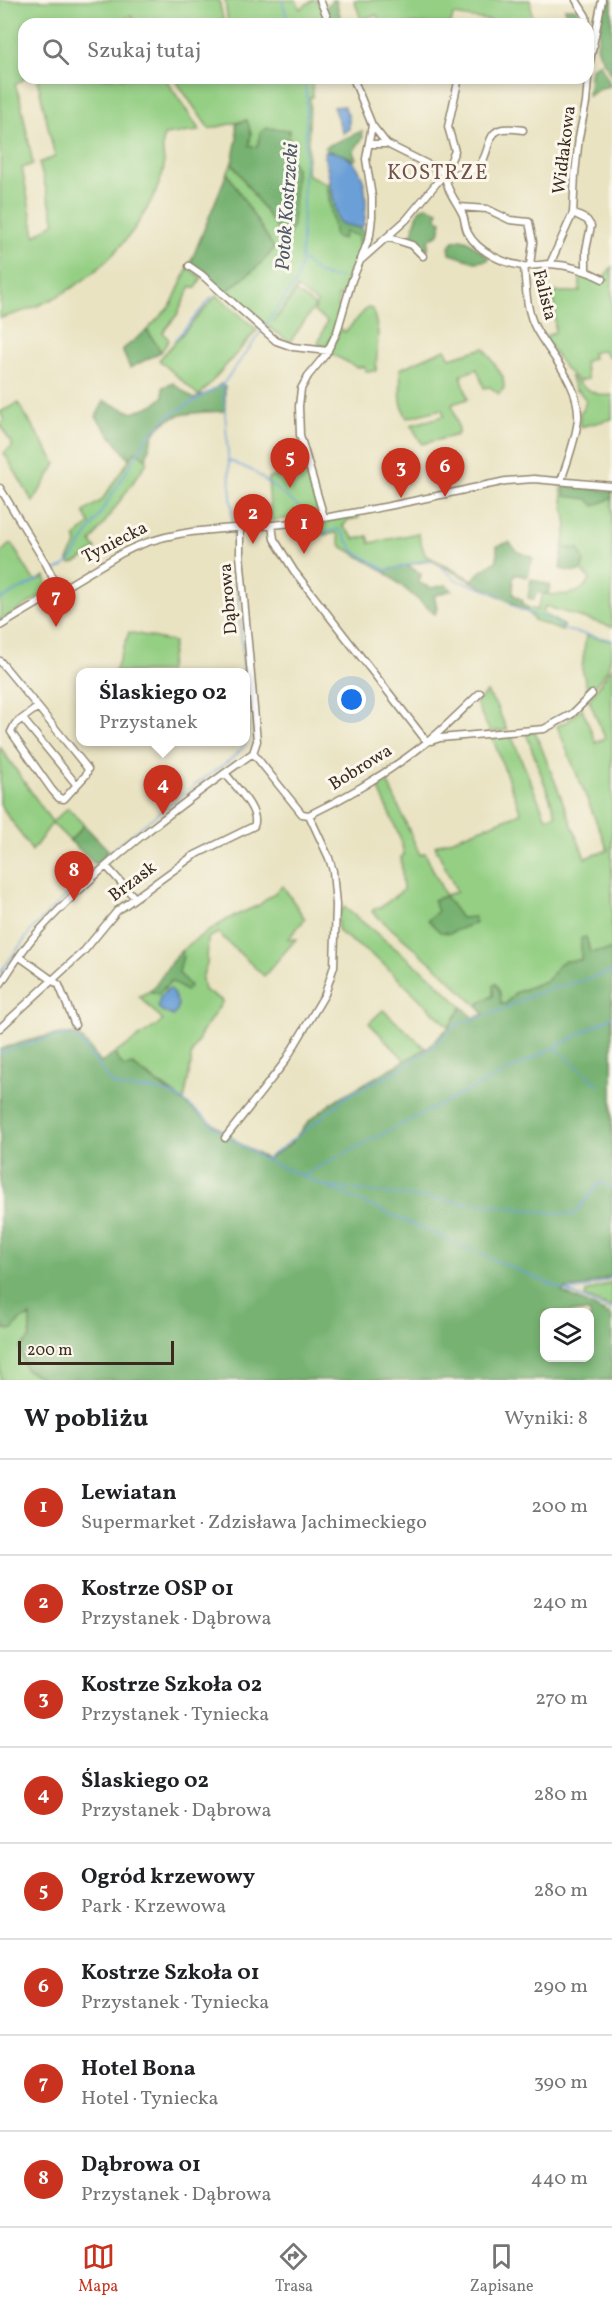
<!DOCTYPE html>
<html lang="pl">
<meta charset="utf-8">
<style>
body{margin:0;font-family:Vollkorn,serif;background:#f2f2f2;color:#202124}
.controls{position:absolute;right:18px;bottom:18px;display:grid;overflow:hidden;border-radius:12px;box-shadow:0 3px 9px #0003}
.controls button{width:54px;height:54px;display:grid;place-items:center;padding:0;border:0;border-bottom:2px solid #e0e0e0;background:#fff;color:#202124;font:30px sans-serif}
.scale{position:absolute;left:18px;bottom:15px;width:156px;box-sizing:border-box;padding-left:6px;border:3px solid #3b2a1e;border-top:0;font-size:16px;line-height:21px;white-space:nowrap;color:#3b2a1e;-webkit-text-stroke:4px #fbf7ec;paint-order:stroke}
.you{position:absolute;left:352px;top:700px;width:21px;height:21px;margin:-15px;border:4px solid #fff;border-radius:50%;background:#1a73e8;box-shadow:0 0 0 9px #1a73e833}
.badge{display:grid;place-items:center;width:39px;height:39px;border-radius:50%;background:#c8321e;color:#fff;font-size:20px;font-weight:700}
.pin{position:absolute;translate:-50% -50px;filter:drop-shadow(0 2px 3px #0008)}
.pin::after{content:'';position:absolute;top:32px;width:21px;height:18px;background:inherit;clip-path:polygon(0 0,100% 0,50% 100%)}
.popup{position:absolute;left:76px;top:668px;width:174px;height:78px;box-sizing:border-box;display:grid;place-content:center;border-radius:12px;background:#fff;filter:drop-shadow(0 2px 4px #0005);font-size:20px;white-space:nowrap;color:#757577}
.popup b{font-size:22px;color:#202124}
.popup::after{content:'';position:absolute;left:50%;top:100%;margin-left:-12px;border:12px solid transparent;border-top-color:#fff}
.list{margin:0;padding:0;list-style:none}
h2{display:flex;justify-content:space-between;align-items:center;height:78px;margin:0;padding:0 24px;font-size:26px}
h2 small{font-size:20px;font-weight:400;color:#757577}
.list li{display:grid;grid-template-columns:39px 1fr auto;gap:18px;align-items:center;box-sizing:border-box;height:96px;padding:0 24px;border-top:2px solid #e0e0e0}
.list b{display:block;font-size:22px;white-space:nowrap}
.list p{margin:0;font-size:20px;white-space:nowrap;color:#757577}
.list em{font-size:20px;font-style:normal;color:#757577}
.icon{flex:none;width:33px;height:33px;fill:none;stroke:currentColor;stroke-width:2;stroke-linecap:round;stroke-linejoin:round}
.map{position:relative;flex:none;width:612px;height:1380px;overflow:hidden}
.search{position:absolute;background:#fff;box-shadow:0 3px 9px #0003;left:18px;right:18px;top:18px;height:66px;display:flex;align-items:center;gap:15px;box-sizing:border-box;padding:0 21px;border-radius:18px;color:#757577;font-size:22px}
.sheet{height:846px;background:#fff}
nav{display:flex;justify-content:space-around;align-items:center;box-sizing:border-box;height:84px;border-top:2px solid #e0e0e0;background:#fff;font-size:16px;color:#757577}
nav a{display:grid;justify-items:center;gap:3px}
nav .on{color:#c8321e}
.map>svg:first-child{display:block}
</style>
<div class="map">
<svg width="612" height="1380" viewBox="0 0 612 1380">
<rect width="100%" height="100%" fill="#fbf7ec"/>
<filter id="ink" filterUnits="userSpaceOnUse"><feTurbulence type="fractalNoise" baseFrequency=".0167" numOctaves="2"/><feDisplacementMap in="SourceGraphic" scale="12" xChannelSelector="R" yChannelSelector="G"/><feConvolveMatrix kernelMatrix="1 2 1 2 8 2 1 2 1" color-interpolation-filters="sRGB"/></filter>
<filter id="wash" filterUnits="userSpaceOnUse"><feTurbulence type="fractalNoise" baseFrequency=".008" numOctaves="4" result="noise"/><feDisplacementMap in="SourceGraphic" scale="24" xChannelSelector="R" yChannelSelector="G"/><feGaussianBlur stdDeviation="1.35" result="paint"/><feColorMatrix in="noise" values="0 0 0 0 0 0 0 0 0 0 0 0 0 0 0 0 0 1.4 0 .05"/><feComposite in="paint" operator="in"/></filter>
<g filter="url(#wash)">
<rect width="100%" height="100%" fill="#e9e3c2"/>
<!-- green -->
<path fill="#94cf84" stroke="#687c51" stroke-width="1.5" d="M0 0H219L224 24H137L131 15 126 18 130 24H24L25 78 15 85 20 98 33 164 22 168 35 236 55 222 39 163 55 157 37 78H165L200 131 164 135C161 145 163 152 164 162 165 168 161 178 159 184 130 253 72 301 0 318Z
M225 0H296L300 9 313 0H317L324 16 317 24H228Z
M354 0H530L533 24H513L453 15 451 24H380L377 15 361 19Z
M174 78H319V81L312 82 313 97H310L307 174 327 184 335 237 344 232 357 235 360 248H363L353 271 349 273 344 295 338 296 339 320 328 345 323 346 318 344 327 321 314 312 317 303 297 288 274 322 296 292 315 306 290 342 270 328 269 329 225 293C242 277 261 268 274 248L227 173 232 163 289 235 293 225 296 169 288 155 289 131 261 132 257 147 248 146 251 134 247 120 209 129Z
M612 267V357H609L603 350 592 353 593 358 584 362 588 379 579 381 566 370 544 337 555 332 554 292H580V271L601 280Z
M188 268 202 278 196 288 191 286 177 315 163 332 169 340 161 352 147 330 171 305Z
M217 295 257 330 199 396 159 360Z
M367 308 373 309 378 332 376 371H365V367H356L330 353 340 329 345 332Z
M484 348 503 377 504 388 499 394 490 387 484 388 477 369 461 375 468 399 452 404 459 430 457 435 422 444 411 425 444 416 442 409 407 418C397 401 402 388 400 369L445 349 450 358Z
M570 376C581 386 597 398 612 395V419L580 427V412L583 411 586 400 579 391H576Z
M18 403 56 464 33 502 4 453 13 446 0 424 4 420 0 412Z
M136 450 148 461 91 542 96 549 79 561 70 564 68 560 77 543 75 537 90 524 84 512 102 500Z
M306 470 318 509 315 514 271 521 268 478Z
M564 486 565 496 612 498V494V627L545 606 543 613 564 626 562 631 534 620 527 611 529 608 537 610 543 594C561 595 582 597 590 579L581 571 584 561 579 549 563 548 567 526 561 487Z
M357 514 359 518 348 520 343 526 355 539 368 536 370 543 418 533 425 555 473 580 472 582 431 560 384 571 341 546 337 533C322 535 316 538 304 524L327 523 329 520Z
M11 543 33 579 37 581 45 576 49 591 0 621V553Z
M129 632 174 642 168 672H115Z
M586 635 612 641C612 668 607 673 588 692L582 669Z
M612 667V950L590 952 586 937 581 960 565 961 559 964 548 980 515 993 506 1004H501L500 993 495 984 493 996 484 1000 477 1006 443 973 372 912 375 908 381 907 403 890 401 857 404 855 401 840 376 782 385 776 420 855 425 853 445 895 457 892 435 846 521 813 492 737 511 735 546 818 556 815 526 733 535 731 585 858 608 850 557 726 568 721 582 708 596 743 605 738 589 700Z
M487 692 497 707 507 730 490 732 476 703Z
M0 747 52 822 68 808 84 825 70 841 52 823 32 851 0 804Z
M283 886 305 919 288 939H296L264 976 218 933 208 938 207 964 202 978 204 990 223 1001 201 1034 191 1056V1064L184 1101 133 1065 124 1068 114 1054 163 1021 139 996 150 991 158 994 171 981 186 991 190 986 178 973 183 955 181 951 196 939 228 919 259 905Z
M344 907 432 978 462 1007 449 1027 382 963 338 931V915Z
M383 1010 426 1049 406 1061 369 1023Z
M612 1282V1308L585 1297 586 1292Z
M30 1316V1338L25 1369 46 1380H0V1324L20 1320Z"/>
<!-- forest -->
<path fill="#77b272" stroke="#596e48" stroke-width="1.5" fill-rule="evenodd" d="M332 0H336L342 24H332L326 7Z
M604 0H612V77L599 53 597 46Z
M565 8H575L582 15 584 24H566L567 17Z
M600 63 611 86 601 88 588 96 591 68Z
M247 120 251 134 249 146 257 147 261 132 267 128 289 130 288 154 296 169 293 225 289 235 282 236 232 163 237 138 236 124Z
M362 131 363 137 353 152 356 159 353 160 347 156 326 151 325 147Z
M227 173 274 248C261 268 242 277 225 293L190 264Z
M331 183 338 220C346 228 357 224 365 232L363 248H360L357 235 345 232 343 239 335 237 327 184Z
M426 206 438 211 437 219 442 221 439 234 429 239 428 249H422L410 240 419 210Z
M461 239 468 241 489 258 488 260 475 262 450 254 449 246 454 241Z
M147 330 161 352 130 368 122 350Z
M173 383 194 399 210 392 221 384 225 387V411C201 413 166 409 153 436 150 443 148 451 146 459L136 451 129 459 96 417 104 401 133 413 155 404 163 397V387Z
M564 486 612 491V498L594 506 588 499 565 496Z
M509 542 517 551 533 558 527 577 515 574 513 579V594L523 601 522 604 529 608 527 611 472 582C477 570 488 569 497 560V546Z
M563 548 579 549 584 561 581 571 574 572 560 569Z
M407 565 421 574 419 583 431 588 446 585 452 590 434 596 437 608 435 614 384 571Z
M531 579 550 585 548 594 536 593 534 600 528 598Z
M84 825 109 851 95 864 70 841Z
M445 896 461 918 475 917V923L450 933 440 932 428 920 438 911 433 900Z
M586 937 590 952 612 950V1276L582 1287 565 1289 562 1292 612 1316V1380H46L25 1369 20 1348 30 1338V1316L20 1320 12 1331 5 1329 2 1323 0 1324V1049C16 1045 65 1027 79 1037 88 1043 95 1055 101 1063L114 1054 124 1067 132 1065 245 1147 267 1159 289 1145 310 1120 337 1099 426 1049 449 1027 462 1007 474 1018 484 1014 477 1006 484 1000 493 996V986L496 984 500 993 501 1004H506L515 993 548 980 559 964 565 961 581 960V938ZM544 1312H590V1358H544Z
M181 951 183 955 179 973 190 986 186 991 171 981 158 994 150 991C163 979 168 962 181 951Z"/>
<!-- water -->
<path fill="#6b9fd7" stroke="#53647a" stroke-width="1.5" d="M344 106 349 117V129L343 133 333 107Z
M326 151C367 154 369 193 364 225L361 228 342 224 338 220 324 153Z
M168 989H171L178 1004 177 1011 173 1016 162 1011 158 1007 160 997Z"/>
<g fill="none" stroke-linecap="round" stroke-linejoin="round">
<!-- stream -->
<path stroke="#6b9fd7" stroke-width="1.5" d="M282 0 289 24
M303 260C315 271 323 280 340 277
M265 326 296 282 301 264 307 98 304 78
M174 341 212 297
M228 460 253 471 303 510 306 516
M233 525 223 384 261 332
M309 525 321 533 338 529 341 531 354 551 387 571 428 559 433 561
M233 530 244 672
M439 565 456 580 498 594 520 610 550 620 565 630 612 640
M54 571 63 567 74 556 149 435 170 415 222 385
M0 600 40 579
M194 786C208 774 247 754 248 735 249 723 246 709 246 697
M141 827 192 787
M0 973 33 928 119 844 140 828
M75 1037 77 1038 113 1084C126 1092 143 1087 158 1090 184 1095 203 1118 224 1134
M556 1048 599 1085
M0 1053C22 1047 49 1034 72 1037
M229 1137 265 1160 612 1311
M266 1159 319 1120 345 1097 400 1069 433 1046 456 1025 494 1013 537 993 612 972
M304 1175C405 1120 510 1072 612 1017
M331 1187 574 1215 600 1182 612 1187
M567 1291 583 1289 612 1278"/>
</g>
</g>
<g filter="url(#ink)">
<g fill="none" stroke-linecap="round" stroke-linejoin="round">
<!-- minor casing -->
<g stroke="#928670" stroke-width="9">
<path id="minor" d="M320 0 330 24
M576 0 586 16 587 24
M588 33 594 45
M353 78 372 125 387 144 445 173C446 191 456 200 463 215 465 221 465 228 468 233 477 251 503 263 522 266 531 267 541 264 550 264 569 265 586 270 603 279
M369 144H387
M445 173 455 151 448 127 458 82
M459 207 487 209 510 220 529 222 533 242 530 265
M573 213 587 220 591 226 586 250V270
M387 237 412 245 423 256
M361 259 370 235 372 217V197L366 159 372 125
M550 264 573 213 575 174 579 137 586 103 589 66 602 0
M189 266 202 275 276 341 293 347 328 351
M524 267C526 287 526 311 536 329 552 358 580 384 578 419 576 440 567 462 561 481
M0 488 46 564 59 590
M324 517 300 435 299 406 301 389 308 376 326 354 337 332 352 280 360 261 406 220 445 173C501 180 477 133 503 129 510 128 517 129 523 130
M272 525 274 539 294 571 424 738
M0 626 122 553C175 525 233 531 291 523 363 513 435 496 506 481L534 479 612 486
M0 661 38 707 15 724 11 732 52 790 59 798 64 799 86 775 88 769 38 707
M23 719 76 784
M431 741 440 738 544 729 572 714 592 694
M309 815C351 795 389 772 426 743 445 728 462 710 480 693
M107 867 135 898
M20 957 59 985 75 1025
M0 985C12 967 23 948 38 932 100 864 178 806 253 753L257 741 240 555V528
M0 1028 84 951 117 911 193 856 254 826C261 811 234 785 225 773
M225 1138 284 1063 325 994 334 966 336 905 333 871 329 858 309 815 302 814 253 753"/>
</g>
<!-- minor -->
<use href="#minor" stroke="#fff" stroke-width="6"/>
</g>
</g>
<g text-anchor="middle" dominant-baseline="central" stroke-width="6" stroke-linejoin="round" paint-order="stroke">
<!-- street labels -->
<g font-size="18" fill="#3b2a1e" stroke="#fbf7ec">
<text transform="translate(565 150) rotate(-83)">Widłakowa</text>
<text transform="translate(544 295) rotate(76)">Falista</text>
<text transform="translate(115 543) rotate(-27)">Tyniecka</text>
<text transform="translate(229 599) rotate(-95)">Dąbrowa</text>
<text transform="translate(361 768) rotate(-32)">Bobrowa</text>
<text transform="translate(133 882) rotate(-37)">Brzask</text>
</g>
<!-- water labels -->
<g font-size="20" font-style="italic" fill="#4e5968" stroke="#fbf7ec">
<text transform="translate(288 207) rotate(-86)">Potok Kostrzecki</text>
</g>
<!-- quarter labels -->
<g font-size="21" letter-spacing="1.5" fill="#715349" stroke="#fbf7ec">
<text x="438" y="173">KOSTRZE</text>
</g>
</g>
</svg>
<div class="controls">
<button><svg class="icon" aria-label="layers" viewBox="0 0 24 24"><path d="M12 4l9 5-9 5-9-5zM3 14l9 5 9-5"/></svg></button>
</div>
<div class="scale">200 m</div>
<div class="you"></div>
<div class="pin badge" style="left:304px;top:554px">1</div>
<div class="pin badge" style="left:253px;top:544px">2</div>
<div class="pin badge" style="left:401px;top:498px">3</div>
<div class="pin badge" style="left:163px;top:815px">4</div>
<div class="popup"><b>Ślaskiego 02</b>Przystanek</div>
<div class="pin badge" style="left:290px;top:488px">5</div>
<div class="pin badge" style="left:445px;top:497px">6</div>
<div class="pin badge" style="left:56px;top:627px">7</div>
<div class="pin badge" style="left:74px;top:901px">8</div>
<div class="search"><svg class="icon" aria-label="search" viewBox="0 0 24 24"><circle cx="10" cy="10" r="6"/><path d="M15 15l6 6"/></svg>Szukaj tutaj</div>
</div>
<section class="sheet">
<h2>W pobliżu<small>Wyniki: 8</small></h2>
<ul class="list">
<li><span class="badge">1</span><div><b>Lewiatan</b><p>Supermarket · Zdzisława Jachimeckiego</p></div><em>200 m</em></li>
<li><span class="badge">2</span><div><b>Kostrze OSP 01</b><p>Przystanek · Dąbrowa</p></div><em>240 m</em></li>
<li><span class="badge">3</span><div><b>Kostrze Szkoła 02</b><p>Przystanek · Tyniecka</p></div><em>270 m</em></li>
<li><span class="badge">4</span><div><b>Ślaskiego 02</b><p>Przystanek · Dąbrowa</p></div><em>280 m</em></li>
<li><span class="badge">5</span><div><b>Ogród krzewowy</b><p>Park · Krzewowa</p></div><em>280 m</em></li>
<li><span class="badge">6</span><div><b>Kostrze Szkoła 01</b><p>Przystanek · Tyniecka</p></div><em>290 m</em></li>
<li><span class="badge">7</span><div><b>Hotel Bona</b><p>Hotel · Tyniecka</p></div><em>390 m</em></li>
<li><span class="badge">8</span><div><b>Dąbrowa 01</b><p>Przystanek · Dąbrowa</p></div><em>440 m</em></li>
</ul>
</section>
<nav>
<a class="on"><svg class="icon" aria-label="map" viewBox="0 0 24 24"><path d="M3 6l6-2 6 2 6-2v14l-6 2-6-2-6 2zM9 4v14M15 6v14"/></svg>Mapa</a>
<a><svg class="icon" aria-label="directions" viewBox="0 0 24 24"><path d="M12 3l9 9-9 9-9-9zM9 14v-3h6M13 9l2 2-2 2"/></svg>Trasa</a>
<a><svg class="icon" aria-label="saved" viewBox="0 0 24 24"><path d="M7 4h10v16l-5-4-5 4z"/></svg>Zapisane</a>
</nav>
